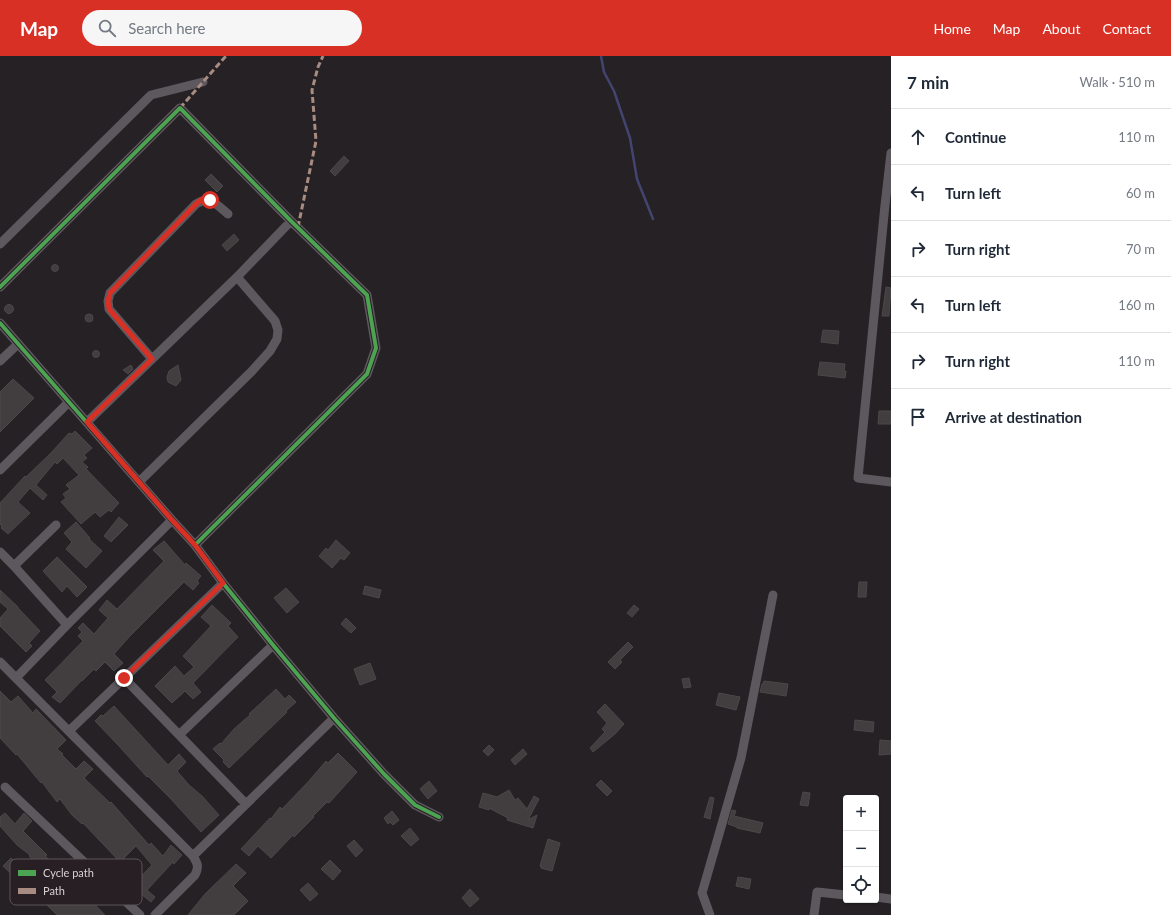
<!DOCTYPE html>
<meta charset="utf-8">
<style>
body{margin:0;font-family:Lato,sans-serif;background:#f6f6f7;color:#1f2937}
.controls{position:absolute;right:12px;bottom:12px;display:grid;overflow:hidden;border-radius:4px;box-shadow:0 1px 3px #0004}
.controls button{width:36px;height:36px;display:grid;place-items:center;padding:0;border:0;border-bottom:1px solid #e0e1e3;background:#fff;color:#1f2937;font:20px sans-serif}
.stop{position:absolute;width:12px;height:12px;margin:-9px;border:3px solid #d93025;border-radius:50%;background:#fff}
.stop.end{background:#d93025;border-color:#fff;box-shadow:0 1px 4px #0008}
.list{margin:0;padding:0;list-style:none}
h2{display:flex;justify-content:space-between;align-items:center;height:52px;margin:0;padding:0 16px;font-size:17px}
h2 small{font-size:13px;font-weight:400;color:#747a83}
.list li{display:grid;grid-template-columns:26px 1fr auto;gap:12px;align-items:center;box-sizing:border-box;height:56px;padding:0 16px;border-top:1px solid #e0e1e3}
.list b{display:block;font-size:15px;white-space:nowrap}
.list em{font-size:13px;font-style:normal;color:#747a83}
.icon{flex:none;width:22px;height:22px;fill:none;stroke:currentColor;stroke-width:2;stroke-linecap:round;stroke-linejoin:round}
.map{position:relative;flex:none;width:891px;height:859px;overflow:hidden}
header{display:flex;align-items:center;gap:24px;box-sizing:border-box;height:56px;padding:0 20px;background:#d93025;color:#fff}
header strong{font-size:19px}
nav{display:flex;gap:22px;margin-inline-start:auto;font-size:14px}
.search{width:280px;height:36px;background:#f6f6f7;display:flex;align-items:center;gap:10px;box-sizing:border-box;padding:0 14px;border-radius:22px;color:#747a83;font-size:15px}
main{display:flex}
aside{flex:1;background:#fff}
.map>svg:first-child{display:block}
</style>
<header>
<strong>Map</strong>
<div class="search"><svg class="icon" aria-label="search" viewBox="0 0 24 24"><circle cx="10" cy="10" r="6"/><path d="M15 15l6 6"/></svg>Search here</div>
<nav><a>Home</a><a>Map</a><a>About</a><a>Contact</a></nav>
</header>
<main>
<div class="map">
<svg width="891" height="859" viewBox="0 0 891 859">
<rect width="100%" height="100%" fill="#262124"/>
<g fill="none" stroke-linecap="round" stroke-linejoin="round">
<!-- stream -->
<path stroke="#434470" stroke-width="2.5" d="M601 0 604 16 614 35 630 82 637 123 653 163"/>
</g>
<!-- building -->
<path fill="#423d3f" stroke="#4c4849" d="M344 100 349 105 335 120 330 115Z
M211 118 223 130 217 136 205 124Z
M234 178 239 184 227 195 222 189Z
M51.5 212a3.5 3.5 0 1 1 7 0a3.5 3.5 0 1 1-7 0Z
M886 231 891 232 889 260H882Z
M4.5 253a4.5 4.5 0 1 1 9 0a4.5 4.5 0 1 1-9 0Z
M85 262a4 4 0 1 1 8 0a4 4 0 1 1-8 0Z
M823 274 839 275 838 288 821 286Z
M92.5 298a3.5 3.5 0 1 1 7 0a3.5 3.5 0 1 1-7 0Z
M820 306 845 308 844 315H846L845 322 818 319Z
M131 309 133 313 128 318 123 314Z
M178 309 181 324 176 330 168 326 167 321 169 315Z
M13 323 34 342 0 376V336Z
M879 355H891V368H878Z
M75 375 92 392 84 399 87 402 82 406 88 411 86 413 119 447 111 456 109 454 100 461 95 456 81 468 61 446 66 442 63 438 70 433 66 429 79 419 63 402 57 408 55 406 36 429 47 439 43 444 30 432 18 446 30 457 8 478 1 472 2 470 0 468V447L25 420 26 421 51 397 69 377 72 378Z
M119 461 128 469 111 486 104 480Z
M76 466 90 482 89 483 102 495 86 512 66 493 72 486 64 477Z
M336 484 350 497 344 504 341 502 332 512 319 500 326 492 328 494Z
M164 485 185 509 186 507 201 520 197 525 199 527 193 534 184 526 129 581 114 598 123 607 114 615 105 606 96 615 94 613 82 625V624L60 647 52 641 57 636 45 624 83 585 78 580 82 576 78 572 83 567 94 578 108 562 99 554 107 544 117 553 164 505 153 494Z
M57 501 87 531 77 541 67 530 62 536 43 515Z
M859 526H867L866 541H858Z
M365 530 381 534 379 542 363 538Z
M286 532 299 546 287 557 274 542Z
M0 534 18 551V552L40 575 29 587 32 590 26 596 0 570V562L8 553 0 546Z
M212 549 231 567 228 570 238 581 193 627 201 636 193 643 185 635 172 647 155 630 175 610 184 620 194 611 183 600 211 570 201 561Z
M634 549 639 553 632 561 627 557Z
M346 562 356 572 351 577 341 568Z
M628 586 633 591 620 604 622 606 615 613 608 606Z
M370 607 376 623 360 629 354 613Z
M689 622 691 631 684 632 682 623Z
M764 625 788 628 786 640 760 636 762 628H763Z
M276 633 285 643 289 639 296 646 286 655 287 656 229 712 223 706 224 704 213 693 220 687 221 688 234 673 250 659 249 658Z
M0 635 11 646 18 640 33 657 36 653 66 684 57 693 63 698 62 699 76 713 84 705 93 713 84 722 110 747 111 746 149 789 151 787 163 800 171 789 182 799 174 808 173 806 147 834 155 841 151 846 141 838 138 843 128 834 152 809 136 790 120 806 83 767 82 768 72 759 60 743 57 746 42 726 41 727 17 698 16 699 0 682Z
M719 637 740 641 736 654 716 649Z
M605 648 624 668 615 678 593 696 590 692 605 676 602 673 607 667 597 656Z
M114 650 168 709 179 698 186 706 177 715 189 729 202 740 219 759 201 776 170 742 148 720 147 721 118 689 95 665 101 659 103 660Z
M855 664 874 666 873 676 854 674Z
M880 684 891 685V698L879 699Z
M489 689 494 694 488 700 483 695Z
M523 693 527 698 515 709 511 704Z
M338 697 357 716 329 747 327 746 313 760 314 761 294 781 293 779 271 802 258 790 249 800 241 793 270 762 271 763 280 751 282 753 309 725 326 705 328 707Z
M601 724 612 735 607 740 596 729Z
M429 725 437 735 428 743 420 733Z
M509 734 515 744 518 742 527 753 534 740 539 743 528 764 537 759 533 772 507 764 508 762 489 752V754L479 751 483 737 497 741Z
M803 736 810 737 808 750 800 749Z
M710 741 714 742 710 763 704 761Z
M732 754 736 755 734 760 763 767 760 777 737 772V771L728 768Z
M392 755 399 764 393 769 390 766 388 768 384 762Z
M5 757 15 768 24 757 32 765 23 775 47 799 45 800 59 812 105 859H57L44 846 41 849 19 827 20 826 3 810 11 802 43 832 53 822 29 800 30 799 17 789 0 770V761Z
M410 772 419 783 411 790 401 780Z
M548 783 560 787 552 815 541 812V810H540Z
M354 784 363 794 356 801 347 790Z
M330 804 341 815 333 824 321 813Z
M236 808 246 817 233 830 248 845 234 859H188L205 838Z
M738 821 751 823 749 833 736 830Z
M308 827 318 838 310 845 300 834Z
M470 833 479 843 470 851 462 842Z"/>
<g fill="none" stroke-linecap="round" stroke-linejoin="round">
<!-- street -->
<path stroke="#5d585e" stroke-width="9" d="M891 97 885 149 858 422 891 426
M0 188 151 39 203 26
M0 231 180 52 291 165 367 239 376 292 367 318 195 489
M0 267 172 464 195 489 223 527 273 589 334 662 384 718 415 749 439 761
M152 303 109 253 108 245 110 237 196 148C210 139 217 149 228 158
M0 305 18 288
M87 366 237 221 291 165
M0 414 69 346
M139 426 252 315 270 295 277 283 278 274 275 265 237 221
M0 496 14 510 67 569
M14 510 56 469
M0 606 193 800 334 662
M16 622 67 569 172 464
M124 622 246 748
M69 675 223 527
M179 679 273 589
M5 731 140 859
M876 841 891 843
M155 859 195 819C199 811 198 808 193 800
M710 859 702 837 741 702 773 539
M814 859 817 836 846 839"/>
<!-- quiet -->
<path stroke="#a88b81" stroke-width="3" stroke-dasharray="6 3" stroke-linecap="butt" d="M180 52 226 0
M298 171 316 85 312 34 318 11 323 0"/>
<!-- cycleway casing -->
<g stroke="#281f24" stroke-width="6">
<path id="cycleway" d="M0 231 180 52 291 165 367 239 376 292 367 318 195 489
M0 267 172 464 195 489 223 527 273 589 334 662 384 718 415 749 439 761"/>
</g>
<!-- cycleway -->
<use href="#cycleway" stroke="#4ca352" stroke-width="4"/>
</g>
<g fill="none" stroke-linecap="round" stroke-linejoin="round">
<!-- route -->
<path stroke="#d93025" stroke-width="5" d="M124 622 223 527 195 489 172 464 87 366 152 303 109 253 108 245 110 237 196 148 202 143 210 144"/>
</g>
<!-- legend -->
<rect x="10" y="803" width="132" height="46" rx="6" fill="#281f24" stroke="#5d5459" stroke-width="1"/>
<rect x="18" y="814" width="18" height="6" fill="#4ca352"/>
<rect x="18" y="832" width="18" height="6" fill="#a88b81"/>
<g font-size="11" fill="#d7d1d4">
<text x="43" y="821">Cycle path</text>
<text x="43" y="839">Path</text>
</g>
</svg>
<div class="controls">
<button>+</button>
<button>−</button>
<button><svg class="icon" aria-label="locate" viewBox="0 0 24 24"><circle cx="12" cy="12" r="6"/><path d="M12 2v4M12 18v4M2 12h4M18 12h4"/></svg></button>
</div>
<div class="stop" style="left:210px;top:144px"></div>
<div class="stop end" style="left:124px;top:622px"></div>
</div>
<aside>
<h2>7 min<small>Walk · 510 m</small></h2>
<ul class="list">
<li><svg class="icon" aria-label="ahead" viewBox="0 0 24 24"><path d="M12 20V5M6 11l6-6 6 6"/></svg><div><b>Continue</b></div><em>110 m</em></li>
<li><svg class="icon" aria-label="left" viewBox="0 0 24 24"><path d="M17 20v-9H6M10 6l-5 5 5 5"/></svg><div><b>Turn left</b></div><em>60 m</em></li>
<li><svg class="icon" aria-label="right" viewBox="0 0 24 24"><path d="M7 20v-9h11M14 6l5 5-5 5"/></svg><div><b>Turn right</b></div><em>70 m</em></li>
<li><svg class="icon" aria-label="left" viewBox="0 0 24 24"><path d="M17 20v-9H6M10 6l-5 5 5 5"/></svg><div><b>Turn left</b></div><em>160 m</em></li>
<li><svg class="icon" aria-label="right" viewBox="0 0 24 24"><path d="M7 20v-9h11M14 6l5 5-5 5"/></svg><div><b>Turn right</b></div><em>110 m</em></li>
<li><svg class="icon" aria-label="arrive" viewBox="0 0 24 24"><path d="M6 21V4h12l-3 4 3 4H6"/></svg><div><b>Arrive at destination</b></div></li>
</ul>
</aside>
</main>
